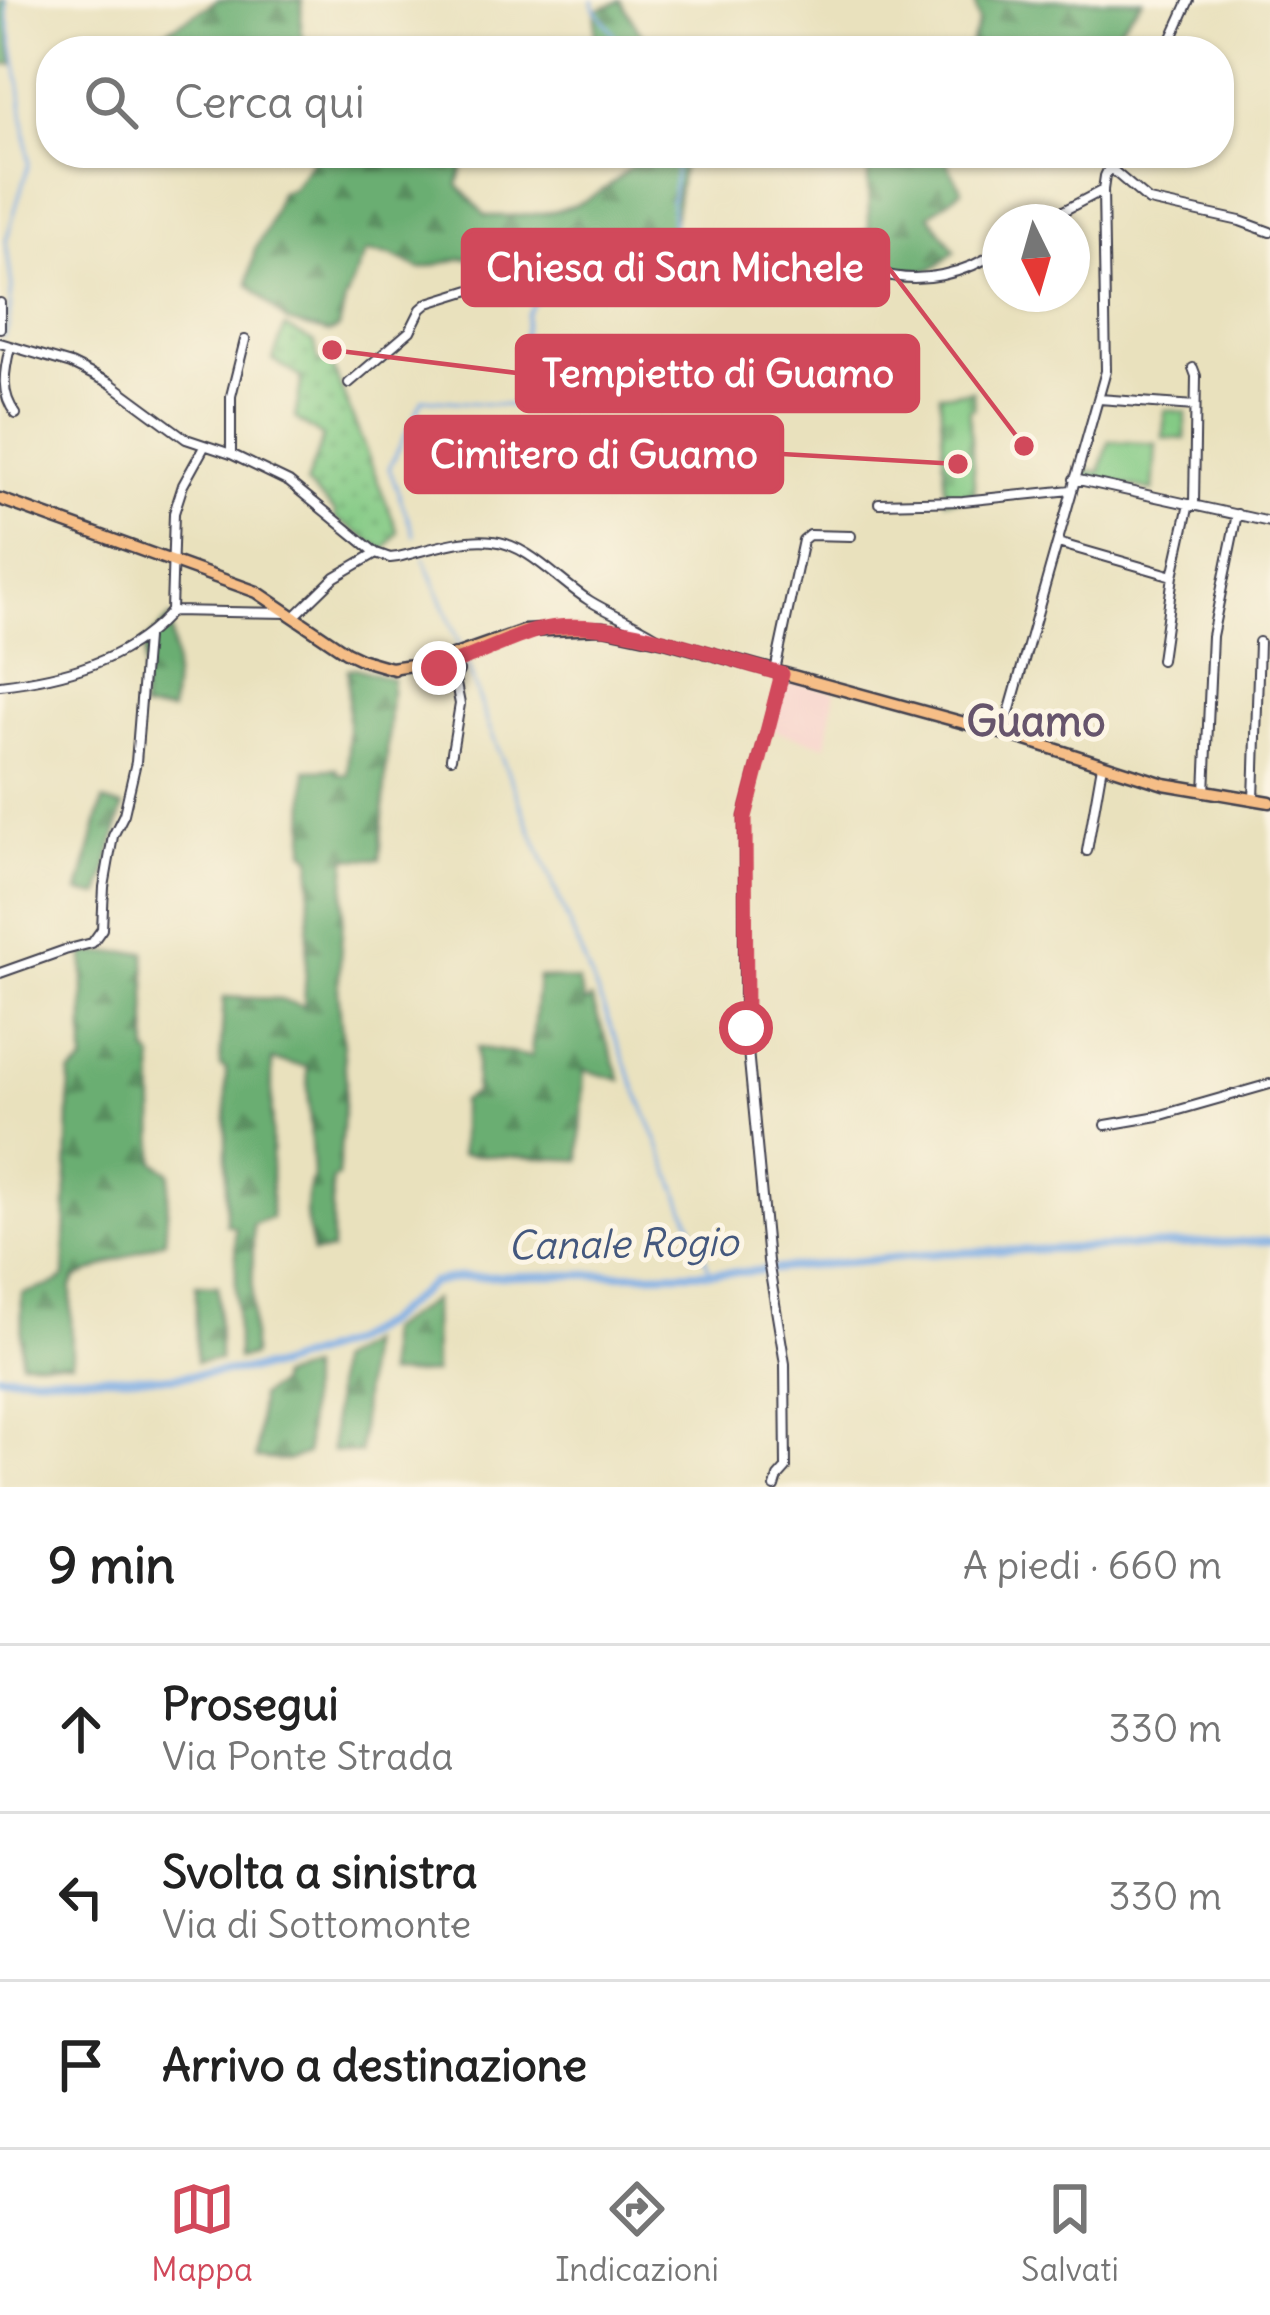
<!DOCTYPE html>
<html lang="it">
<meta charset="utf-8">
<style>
body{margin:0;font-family:Delius,sans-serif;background:#f6f6f6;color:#222}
.compass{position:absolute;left:982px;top:204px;width:108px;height:108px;border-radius:50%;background:#fff;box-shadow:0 3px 9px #0004;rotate:175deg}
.stop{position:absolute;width:36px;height:36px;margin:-27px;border:9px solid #d1495b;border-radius:50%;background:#fff}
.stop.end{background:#d1495b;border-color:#fff;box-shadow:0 3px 12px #0008}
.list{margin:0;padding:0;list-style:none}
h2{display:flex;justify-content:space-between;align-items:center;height:156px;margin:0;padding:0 48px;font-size:51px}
h2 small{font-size:39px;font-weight:400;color:#767676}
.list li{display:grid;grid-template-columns:78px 1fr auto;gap:36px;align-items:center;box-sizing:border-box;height:168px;padding:0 48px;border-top:3px solid #e0e0e0}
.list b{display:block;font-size:45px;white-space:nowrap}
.list p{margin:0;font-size:39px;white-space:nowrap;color:#767676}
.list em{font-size:39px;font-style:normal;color:#767676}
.icon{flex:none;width:66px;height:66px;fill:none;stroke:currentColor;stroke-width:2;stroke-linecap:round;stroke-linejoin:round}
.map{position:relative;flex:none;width:1270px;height:1487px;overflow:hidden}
.search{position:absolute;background:#fff;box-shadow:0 3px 9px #0004;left:36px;right:36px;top:36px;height:132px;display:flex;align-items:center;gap:30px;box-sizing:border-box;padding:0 42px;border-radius:48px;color:#767676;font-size:45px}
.sheet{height:660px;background:#fff}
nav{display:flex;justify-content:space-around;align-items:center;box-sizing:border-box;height:168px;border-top:3px solid #e0e0e0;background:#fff;font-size:33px;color:#767676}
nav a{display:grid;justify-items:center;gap:6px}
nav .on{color:#d1495b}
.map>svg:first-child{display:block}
</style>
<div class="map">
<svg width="1270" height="1487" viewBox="0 0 1270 1487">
<defs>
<pattern id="grass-dots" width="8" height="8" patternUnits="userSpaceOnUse" patternTransform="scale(3)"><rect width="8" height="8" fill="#84ca85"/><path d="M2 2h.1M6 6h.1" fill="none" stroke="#72ad74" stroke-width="1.8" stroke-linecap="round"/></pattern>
<pattern id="forest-firs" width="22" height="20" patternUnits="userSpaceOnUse" patternTransform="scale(3)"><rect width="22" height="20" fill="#6bae72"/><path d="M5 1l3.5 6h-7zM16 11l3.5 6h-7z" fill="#588d5f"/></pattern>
<pattern id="cemetery-stones" width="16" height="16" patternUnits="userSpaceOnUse" patternTransform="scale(3)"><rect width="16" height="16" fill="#84ca85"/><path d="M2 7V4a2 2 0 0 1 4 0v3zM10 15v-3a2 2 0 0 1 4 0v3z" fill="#72ad74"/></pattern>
</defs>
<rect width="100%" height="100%" fill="#fcf5e5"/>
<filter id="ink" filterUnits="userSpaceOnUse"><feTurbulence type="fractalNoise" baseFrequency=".00833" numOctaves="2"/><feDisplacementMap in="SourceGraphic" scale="24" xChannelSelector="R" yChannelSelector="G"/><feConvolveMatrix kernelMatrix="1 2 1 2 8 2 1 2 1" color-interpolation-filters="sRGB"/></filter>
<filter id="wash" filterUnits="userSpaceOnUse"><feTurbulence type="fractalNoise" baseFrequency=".004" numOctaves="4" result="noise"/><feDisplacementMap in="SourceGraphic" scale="48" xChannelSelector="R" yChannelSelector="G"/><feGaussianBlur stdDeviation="2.7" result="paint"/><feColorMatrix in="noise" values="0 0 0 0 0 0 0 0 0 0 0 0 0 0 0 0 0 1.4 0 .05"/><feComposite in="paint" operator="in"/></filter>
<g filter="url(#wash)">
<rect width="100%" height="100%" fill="#e9e1bd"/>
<!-- built -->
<path fill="#f7d0c9" d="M793 682 835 691 826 745 771 730 786 687Z"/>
<!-- grass -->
<path fill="url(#grass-dots)" stroke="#537660" stroke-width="3" d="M285 327 315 343 318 362 331 363 398 532 385 550 335 518V512L306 484 323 437 295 418 302 378 273 360Z"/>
<!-- forest -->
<path fill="url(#forest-firs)" stroke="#466856" stroke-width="3" d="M0 0H6L13 64 0 65Z
M218 0H302L301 27 306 51H152L154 38Z
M974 0H1143L1118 29 1122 40 1143 51H968L979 22Z
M621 1 652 51H594L596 10Z
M317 153H528L465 158 458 185 486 216C557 217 595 208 644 153H684L673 227 661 236 565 260 463 258 420 269 390 255 366 252 345 301 339 328 329 333 287 322 248 284 255 249 267 229 280 192 292 189Z
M878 153H942L962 190 929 215 955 251C948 256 939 267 931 269 904 278 859 266 854 236L869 229 868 172Z
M170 618 175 664 171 712 142 710 145 642Z
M355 668 392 679 380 859 347 858 338 990 346 1080 338 1177 332 1179V1251L313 1253C307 1227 301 1202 313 1177L307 1067 272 1060 271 1218 253 1224 252 1356 237 1359 235 1227 226 1224V1069L220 1066 224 997 280 999 304 1007 312 857 305 851 306 770 337 769V774L348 775V669Z
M103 801 123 807 100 896 79 892Z
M145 952 148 1053 153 1058 155 1162 170 1173 165 1240 76 1278 71 1286 72 1362 21 1361 22 1294 55 1284 64 1278 70 1074 84 1063V953Z
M538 977 578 981 585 1004 591 999 621 1080 584 1070 580 1160 461 1154V1101L475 1093 477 1047 531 1057Z
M196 1285 218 1286 219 1360 196 1362Z
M433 1300 434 1373 386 1375V1331Z
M366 1343 360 1453 332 1451 335 1362Z
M308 1369 307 1454 287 1461 256 1458 260 1396 277 1385 279 1377Z"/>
<!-- cemetery -->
<path fill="url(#cemetery-stones)" stroke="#537660" stroke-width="3" d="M973 391 974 408 969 409 975 498 946 500 940 394Z"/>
<!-- green -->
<path fill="#84ca85" stroke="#537660" stroke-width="3" d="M1165 410 1186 412 1185 439 1163 438Z
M1109 441 1156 444 1153 491 1083 476 1085 470 1100 472Z"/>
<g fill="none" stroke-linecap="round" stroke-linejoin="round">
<!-- stream -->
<path stroke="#77a9e3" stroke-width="3" d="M593 0 594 7 626 51
M674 243 671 203 678 153
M3 336 8 326 12 287 6 241 29 163 20 86 5 0
M414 535 389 468 423 399 513 406 527 314 542 291 544 269 599 266 643 256 675 254
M424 558 461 648
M467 664 488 724 711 1273"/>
<!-- canal -->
<path stroke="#77a9e3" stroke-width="8" d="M0 1375 172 1377 275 1367 344 1344 383 1323 432 1283 461 1277 745 1272 942 1253 1270 1241"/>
</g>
</g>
<g filter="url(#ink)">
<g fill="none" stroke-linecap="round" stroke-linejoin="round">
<!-- minor casing -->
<g stroke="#403f4e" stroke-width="12">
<path id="minor" d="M1166 51 1189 0
M1109 167 1149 201 1240 221 1270 232
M1042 222 1103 190
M632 250C681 247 731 240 780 241 815 242 844 261 877 272 918 286 966 274 1000 250
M0 303V328
M0 343 71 364 110 383 186 439 231 454 289 482 376 553 390 558 398 557C427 550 463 537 493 541 529 545 559 582 590 601 611 614 636 623 657 637
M10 347C4 372 0 394 16 414
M1193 368 1196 376 1194 504
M349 383 410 331 421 309 428 303 483 286
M1099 399 1195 406
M231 454V396L245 340
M1074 479 1270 522
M879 503 963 501 1071 490
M1058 543 1173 576
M171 611 289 613
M295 616 335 577 376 553
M1161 660 1173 576 1189 504
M775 671 803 540 809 535 851 536
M0 685C61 678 124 662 167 616L171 611 174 513 183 485 204 447
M1003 734 1106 371 1103 190 1105 176 1116 153
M451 758 460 704 455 679 459 671
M1205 792 1212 636 1237 514
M1254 800 1259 642
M1087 851 1102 765
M0 973 65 950 92 943 102 929 104 887 113 836 124 814 136 762 146 638
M1106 1125 1158 1116 1270 1084
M775 1487 778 1477 786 1468 785 1364 768 1261 744 1008V817L782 674"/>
</g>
<!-- major casing -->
<g stroke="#403f4e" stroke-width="15">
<path id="major" d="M0 499 257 592 346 652 363 660 394 669
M390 668 435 662 523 631 603 628 665 641 1023 739 1164 784 1270 802"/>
</g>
<!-- minor -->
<use href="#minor" stroke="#fff" stroke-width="8"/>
<!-- major -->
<use href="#major" stroke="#f6be87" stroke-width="10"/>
</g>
</g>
<g fill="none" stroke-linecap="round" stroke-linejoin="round" filter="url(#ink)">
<!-- route -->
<path stroke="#d1495b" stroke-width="15" d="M439 668C472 658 503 641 535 631 604 611 714 657 782 674L745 817 746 1028"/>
</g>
<g text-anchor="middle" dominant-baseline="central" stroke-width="10" stroke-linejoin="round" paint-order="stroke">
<!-- water labels -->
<g font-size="39" font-style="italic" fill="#44587e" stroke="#fcf5e5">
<text transform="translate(623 1244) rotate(-1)">Canale Rogio</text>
</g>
<!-- quarter labels -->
<g font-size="42" font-weight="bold" fill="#66546c" stroke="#fcf5e5">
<text x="1036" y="721">Guamo</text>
</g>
</g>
<!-- callouts -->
<path fill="none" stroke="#d1495b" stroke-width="4.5" d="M1024 446L888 267M332 350L517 373M958 464L782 454"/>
<g fill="#d1495b" stroke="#fcf5e5" stroke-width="4.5">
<circle cx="1024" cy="446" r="12"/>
<circle cx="332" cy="350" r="12"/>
<circle cx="958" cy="464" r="12"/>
</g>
<g fill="#d1495b" stroke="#d1495b" stroke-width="4.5">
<rect x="463" y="230" width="425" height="75" rx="12"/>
<rect x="517" y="336" width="401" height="75" rx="12"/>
<rect x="406" y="417" width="376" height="75" rx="12"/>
</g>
<g font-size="39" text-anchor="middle" font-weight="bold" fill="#fff">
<text x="675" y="281">Chiesa di San Michele</text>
<text x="718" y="387">Tempietto di Guamo</text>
<text x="594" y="468">Cimitero di Guamo</text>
</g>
</svg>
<svg class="compass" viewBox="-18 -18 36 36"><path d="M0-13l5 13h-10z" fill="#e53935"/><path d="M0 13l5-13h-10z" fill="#767676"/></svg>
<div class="stop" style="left:746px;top:1028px"></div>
<div class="stop end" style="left:439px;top:668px"></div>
<div class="search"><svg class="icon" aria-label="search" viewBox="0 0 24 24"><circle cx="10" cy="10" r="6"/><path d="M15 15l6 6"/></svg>Cerca qui</div>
</div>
<section class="sheet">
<h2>9 min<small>A piedi · 660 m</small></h2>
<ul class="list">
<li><svg class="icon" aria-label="ahead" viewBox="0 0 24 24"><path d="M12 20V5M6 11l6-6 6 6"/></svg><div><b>Prosegui</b><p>Via Ponte Strada</p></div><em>330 m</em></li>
<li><svg class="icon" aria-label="left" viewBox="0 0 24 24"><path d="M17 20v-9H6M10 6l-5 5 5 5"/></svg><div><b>Svolta a sinistra</b><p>Via di Sottomonte</p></div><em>330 m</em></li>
<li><svg class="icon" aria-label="arrive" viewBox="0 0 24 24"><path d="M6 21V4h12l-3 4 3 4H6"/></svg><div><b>Arrivo a destinazione</b></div></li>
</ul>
</section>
<nav>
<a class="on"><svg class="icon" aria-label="map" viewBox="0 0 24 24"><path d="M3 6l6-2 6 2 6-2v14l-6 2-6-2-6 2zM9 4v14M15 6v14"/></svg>Mappa</a>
<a><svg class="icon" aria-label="directions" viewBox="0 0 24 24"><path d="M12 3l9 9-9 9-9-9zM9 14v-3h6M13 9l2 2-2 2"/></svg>Indicazioni</a>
<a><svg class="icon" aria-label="saved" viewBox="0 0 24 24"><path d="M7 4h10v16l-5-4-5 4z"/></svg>Salvati</a>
</nav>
